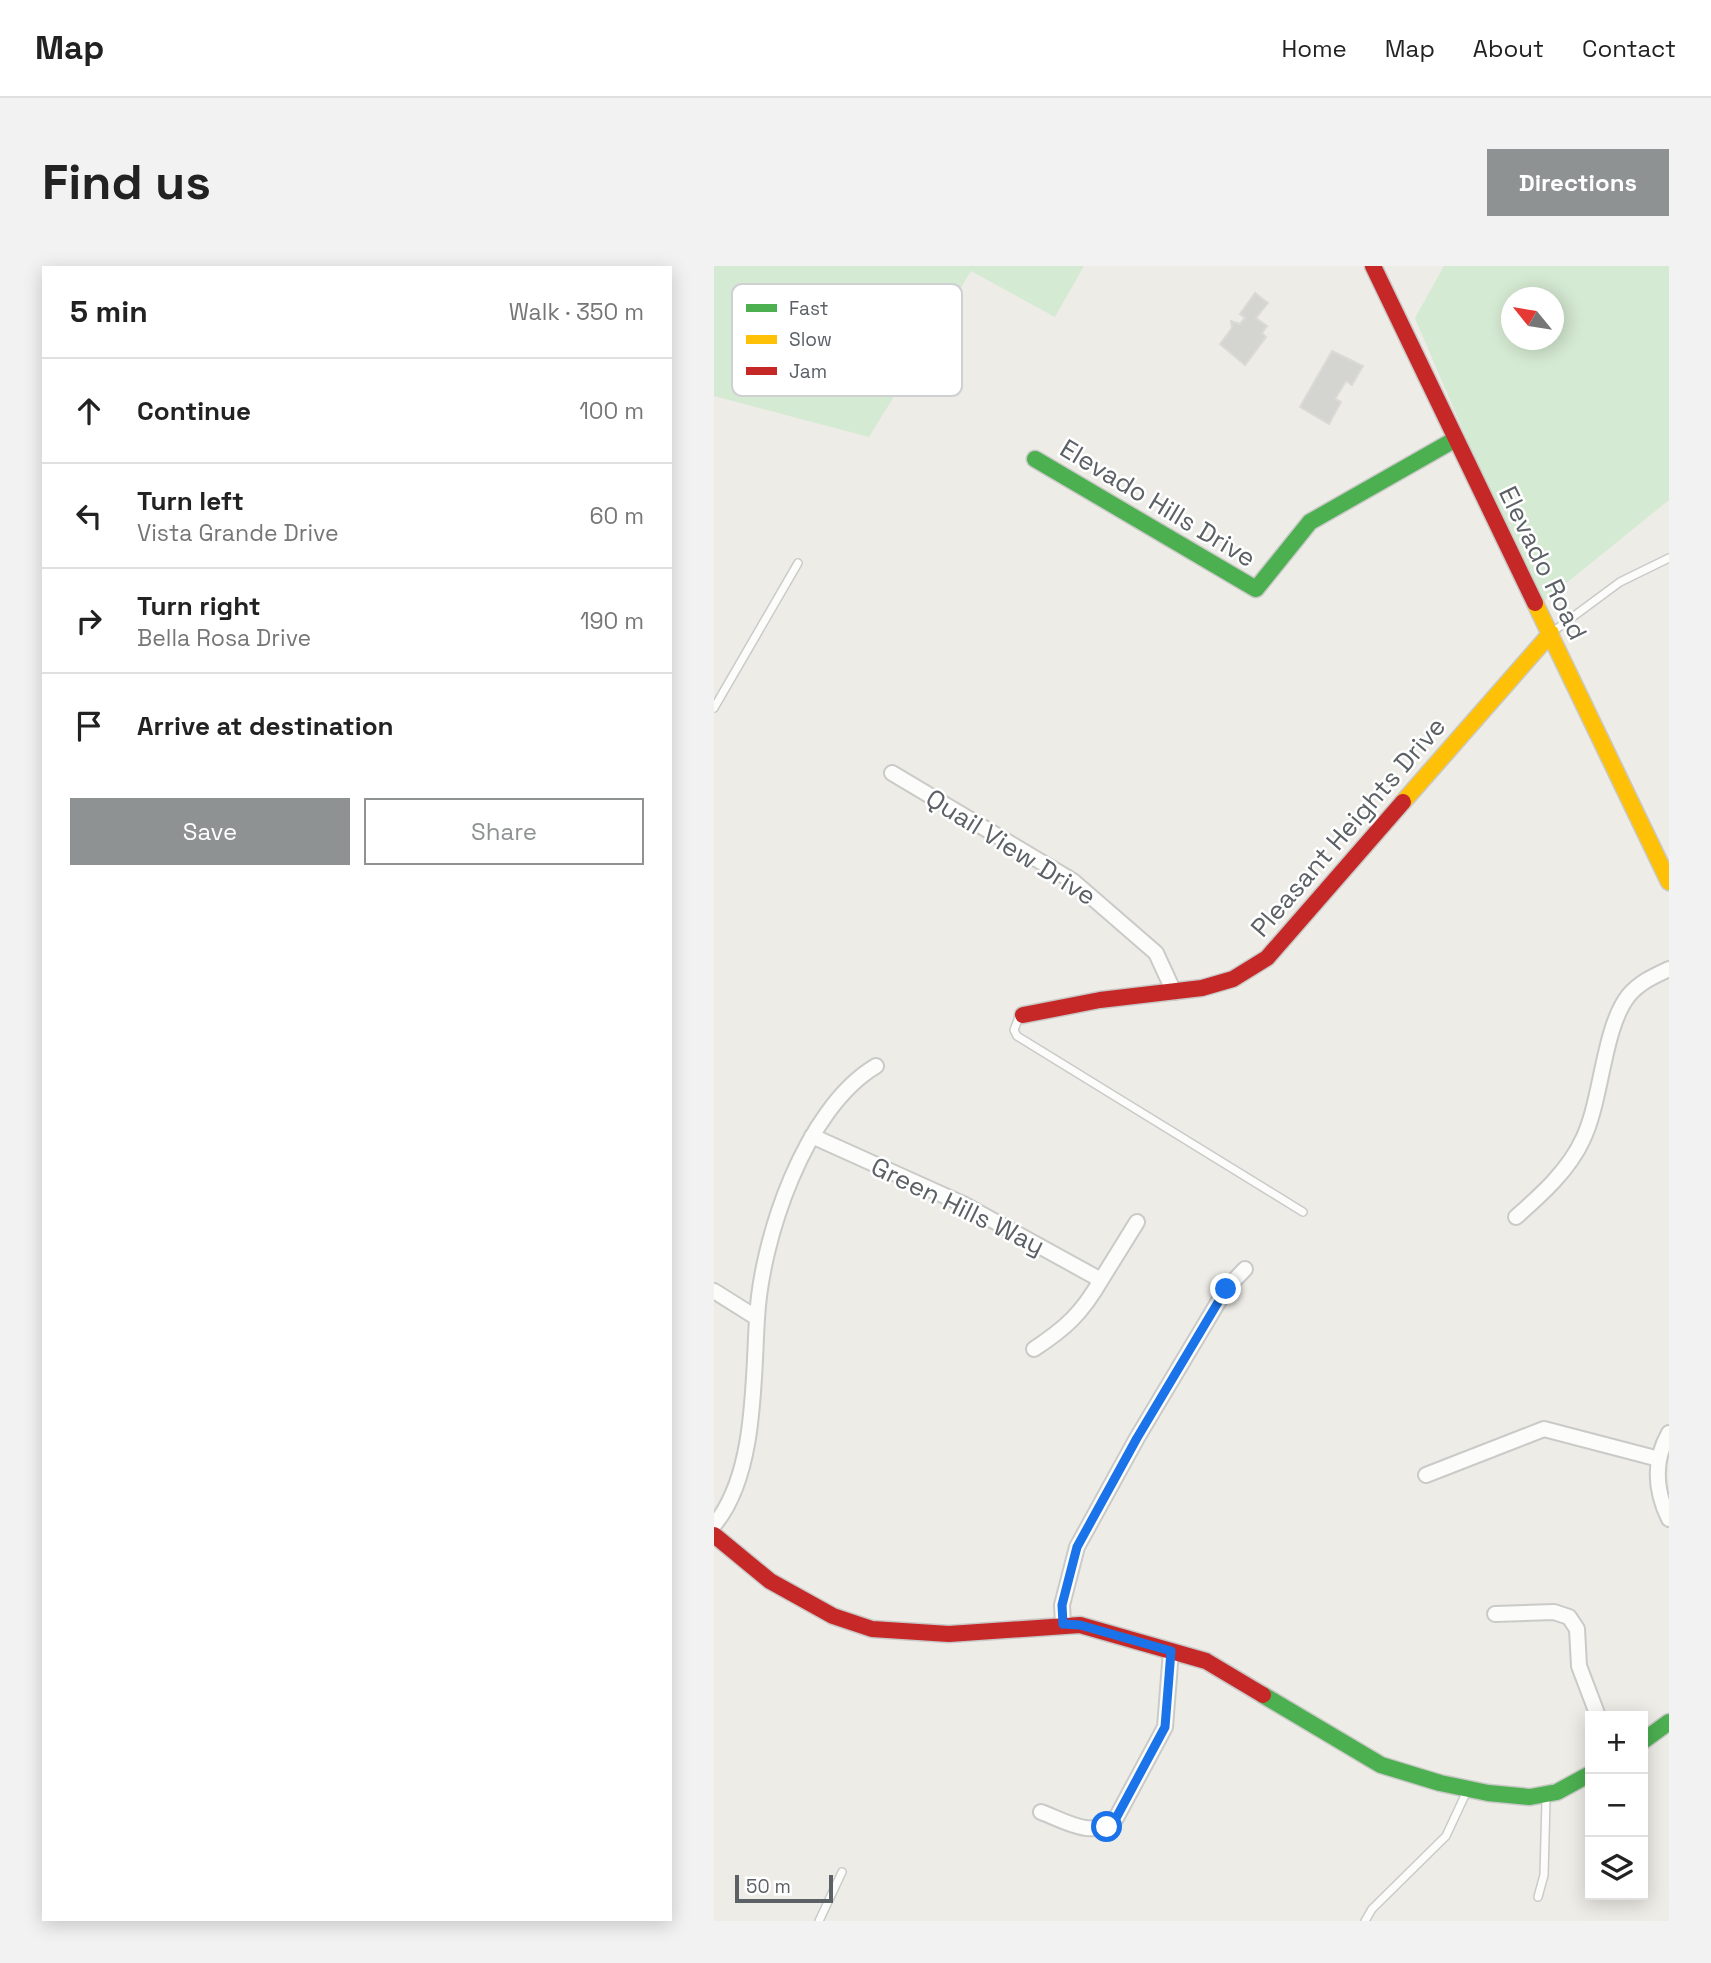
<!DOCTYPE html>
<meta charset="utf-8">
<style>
body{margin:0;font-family:"Space Grotesk",sans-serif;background:#f2f2f2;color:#222}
.controls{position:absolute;right:21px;bottom:21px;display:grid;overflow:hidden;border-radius:0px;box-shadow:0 4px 18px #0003}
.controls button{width:63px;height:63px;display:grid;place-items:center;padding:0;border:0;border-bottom:2px solid #e0e0e0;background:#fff;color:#222;font:35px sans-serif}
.compass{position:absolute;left:787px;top:21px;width:63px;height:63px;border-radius:50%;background:#fff;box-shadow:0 4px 18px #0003;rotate:300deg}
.scale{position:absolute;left:21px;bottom:18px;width:98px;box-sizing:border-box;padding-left:7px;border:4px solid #5c6166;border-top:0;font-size:19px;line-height:24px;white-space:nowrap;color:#5c6166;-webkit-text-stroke:5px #fff;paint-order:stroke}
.stop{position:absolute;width:21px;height:21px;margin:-16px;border:5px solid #1a73e8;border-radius:50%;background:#fff}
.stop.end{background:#1a73e8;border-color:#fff;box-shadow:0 2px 7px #0008}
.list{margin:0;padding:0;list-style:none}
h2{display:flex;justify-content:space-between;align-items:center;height:91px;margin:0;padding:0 28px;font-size:30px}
h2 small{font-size:23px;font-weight:400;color:#767676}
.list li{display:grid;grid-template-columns:46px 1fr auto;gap:21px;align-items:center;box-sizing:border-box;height:105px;padding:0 28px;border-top:2px solid #e0e0e0}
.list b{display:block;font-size:26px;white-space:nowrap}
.list p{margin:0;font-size:23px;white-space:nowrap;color:#767676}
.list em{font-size:23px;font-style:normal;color:#767676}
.actions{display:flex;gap:14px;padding:21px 28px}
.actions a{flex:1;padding:16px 0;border:2px solid #8f9293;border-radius:0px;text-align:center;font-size:24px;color:#8f9293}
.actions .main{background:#8f9293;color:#fff}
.icon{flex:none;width:38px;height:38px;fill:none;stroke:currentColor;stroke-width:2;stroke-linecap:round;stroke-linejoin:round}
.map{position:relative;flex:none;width:955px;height:1655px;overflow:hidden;border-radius:0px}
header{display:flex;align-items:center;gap:42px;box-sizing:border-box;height:98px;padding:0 35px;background:#fff;border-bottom:2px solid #e0e0e0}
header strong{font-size:33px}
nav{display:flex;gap:38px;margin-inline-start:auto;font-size:24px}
.intro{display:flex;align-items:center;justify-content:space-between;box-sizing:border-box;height:168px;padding:0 42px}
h1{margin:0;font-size:49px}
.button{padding:18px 32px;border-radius:0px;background:#8f9293;color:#fff;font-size:24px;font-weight:700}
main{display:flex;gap:42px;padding:0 42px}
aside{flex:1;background:#fff;border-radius:0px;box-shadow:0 4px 18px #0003}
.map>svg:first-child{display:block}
</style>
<header>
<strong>Map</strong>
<nav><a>Home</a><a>Map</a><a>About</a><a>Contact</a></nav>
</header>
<div class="intro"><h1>Find us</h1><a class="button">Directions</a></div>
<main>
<aside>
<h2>5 min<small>Walk · 350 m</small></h2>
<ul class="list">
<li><svg class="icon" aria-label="ahead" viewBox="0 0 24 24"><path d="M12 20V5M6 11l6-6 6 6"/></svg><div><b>Continue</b></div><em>100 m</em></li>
<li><svg class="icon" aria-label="left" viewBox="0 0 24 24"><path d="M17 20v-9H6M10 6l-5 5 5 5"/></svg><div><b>Turn left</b><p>Vista Grande Drive</p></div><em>60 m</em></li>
<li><svg class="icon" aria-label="right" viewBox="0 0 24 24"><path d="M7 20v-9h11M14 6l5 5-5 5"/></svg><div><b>Turn right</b><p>Bella Rosa Drive</p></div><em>190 m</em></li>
<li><svg class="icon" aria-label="arrive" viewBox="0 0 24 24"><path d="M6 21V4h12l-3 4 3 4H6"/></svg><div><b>Arrive at destination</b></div></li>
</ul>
<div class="actions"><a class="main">Save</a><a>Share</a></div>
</aside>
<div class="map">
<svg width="955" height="1655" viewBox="0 0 955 1655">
<rect width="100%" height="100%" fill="#edece7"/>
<!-- green -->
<path fill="#d5ead2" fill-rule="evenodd" d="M0 0H370L341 51 257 5 155 171 0 130Z
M730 0H955V234L824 340 701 52ZM797 32H839V74H797Z"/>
<!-- building -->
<path fill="#d4d4d1" stroke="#dcdad6" stroke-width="2" d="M541 27 554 37 542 52 553 60 548 67 552 71 531 99 506 78 518 62 517 55 526 58 531 52 526 48Z
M618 85 649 100 638 119 632 115 621 133 627 136 615 158 586 141Z"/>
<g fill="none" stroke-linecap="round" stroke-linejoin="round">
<!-- lane casing -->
<g stroke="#cacac9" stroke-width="10">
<path id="lane" d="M837 367 906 316 955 292
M0 442 84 297
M305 751 300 764 303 770 589 946
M824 1631 830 1609 832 1534
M105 1655 128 1606
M651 1655 658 1643 732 1570 752 1527"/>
</g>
<!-- street casing -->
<g stroke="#cacac9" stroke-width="18">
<path id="street" d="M178 507 359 615 442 687 460 726
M98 870 249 938 387 1014 423 956
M802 951C827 929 855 904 869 873 888 834 889 761 915 729 926 716 940 710 955 703
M0 1025 43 1052
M320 1083C352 1062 368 1047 387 1014
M955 1167C939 1195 941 1224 955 1253
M712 1209 830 1163 945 1193
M0 1259C42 1209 39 1115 43 1053 47 973 91 842 162 800
M781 1348 840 1346 855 1351 863 1363 865 1400 884 1450
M349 1358 348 1339 363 1281 423 1172 512 1023 531 1003
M327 1546C351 1555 378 1573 401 1554L451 1461 457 1385"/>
</g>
<!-- fast casing -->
<g stroke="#c9c9c8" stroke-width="19">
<path id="fast" d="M321 193 542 323 596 256 740 174
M549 1429 667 1499 726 1517 774 1527 816 1531 843 1526 876 1508
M929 1475 955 1456"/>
</g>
<!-- slow casing -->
<g stroke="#c9c9c8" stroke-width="19">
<path id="slow" d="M821 337 955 616
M689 536 837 367"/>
</g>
<!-- jam casing -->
<g stroke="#c9c9c8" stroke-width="19">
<path id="jam" d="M659 0 821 337
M309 749 386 734 488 722 519 713 553 692 689 536
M0 1269 56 1315 119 1350 158 1363 235 1368 366 1359 492 1395 549 1429"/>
</g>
<!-- lane -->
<use href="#lane" stroke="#fcfcfb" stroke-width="7"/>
<!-- street -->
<use href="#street" stroke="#fcfcfb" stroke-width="14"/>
<!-- fast -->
<use href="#fast" stroke="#4caf50" stroke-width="16"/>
<!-- slow -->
<use href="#slow" stroke="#ffc107" stroke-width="16"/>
<!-- jam -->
<use href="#jam" stroke="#c62828" stroke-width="16"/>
</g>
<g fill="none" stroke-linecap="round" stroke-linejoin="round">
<!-- route -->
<path stroke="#1a73e8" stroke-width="9" d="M393 1561 401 1554 451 1461 457 1385 366 1359 349 1358 348 1339 363 1281 423 1172 512 1023"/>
</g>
<g text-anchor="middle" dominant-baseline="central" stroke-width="5" stroke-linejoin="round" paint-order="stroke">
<!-- street labels -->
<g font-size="26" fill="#5c6166" stroke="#fff">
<text transform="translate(444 237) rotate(31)">Elevado Hills Drive</text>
<text transform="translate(829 297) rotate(64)">Elevado Road</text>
<text transform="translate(634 561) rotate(-49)">Pleasant Heights Drive</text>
<text transform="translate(297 581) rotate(32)">Quail View Drive</text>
<text transform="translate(244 940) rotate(26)">Green Hills Way</text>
</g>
</g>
<!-- legend -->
<rect x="18" y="18" width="230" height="112" rx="10" fill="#fff" stroke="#ced0d1" stroke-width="2"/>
<rect x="32" y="38" width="31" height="8" fill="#4caf50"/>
<rect x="32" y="69" width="31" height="9" fill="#ffc107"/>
<rect x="32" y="101" width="31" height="8" fill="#c62828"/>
<g font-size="19" fill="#5c6166">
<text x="75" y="49">Fast</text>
<text x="75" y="80">Slow</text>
<text x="75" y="112">Jam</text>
</g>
</svg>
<div class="controls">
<button>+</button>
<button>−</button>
<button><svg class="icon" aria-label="layers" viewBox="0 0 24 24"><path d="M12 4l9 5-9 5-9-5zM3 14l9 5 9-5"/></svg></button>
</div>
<svg class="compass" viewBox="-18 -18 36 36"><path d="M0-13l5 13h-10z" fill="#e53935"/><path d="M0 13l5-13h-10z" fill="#767676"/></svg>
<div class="scale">50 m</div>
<div class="stop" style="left:393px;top:1561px"></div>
<div class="stop end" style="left:512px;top:1023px"></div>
</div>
</main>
